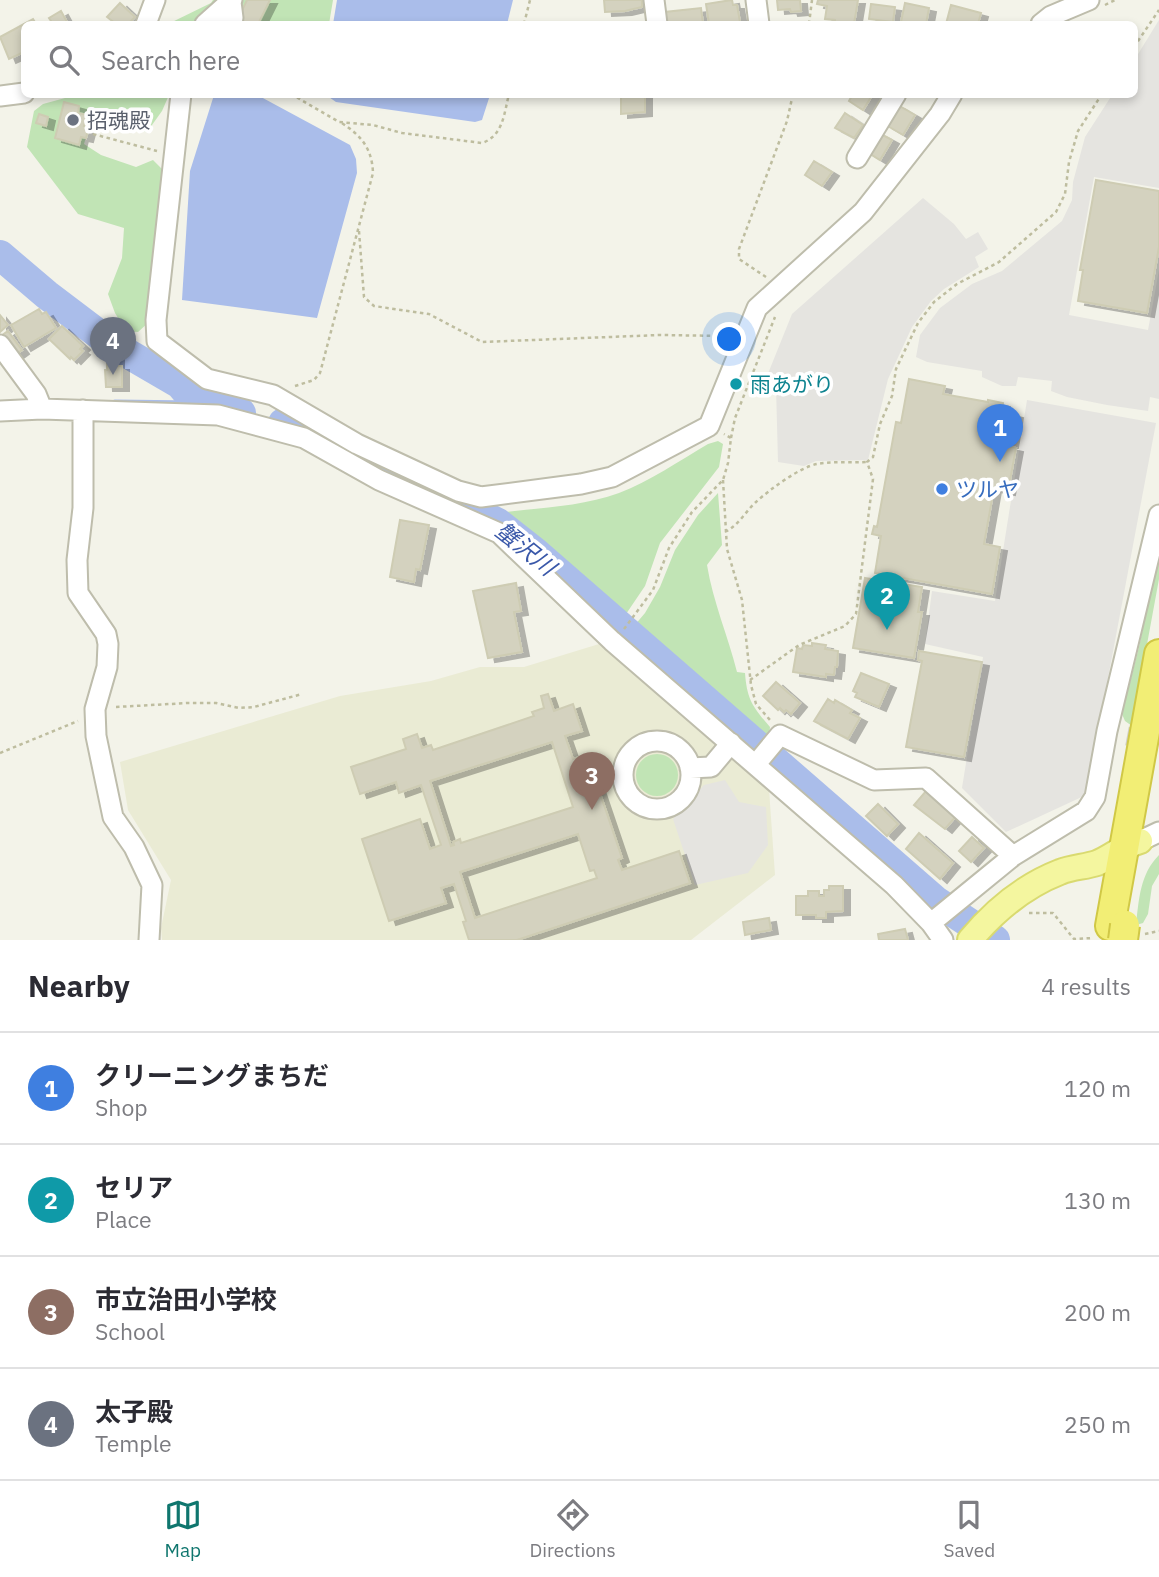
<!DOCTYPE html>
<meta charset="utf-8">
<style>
body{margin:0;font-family:"IBM Plex Sans","Noto Sans JP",sans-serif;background:#f2f2f3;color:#2b2b33}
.you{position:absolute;left:730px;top:340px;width:24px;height:24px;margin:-18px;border:5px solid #fff;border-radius:50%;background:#1a73e8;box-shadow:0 0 0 10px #1a73e833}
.badge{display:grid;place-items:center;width:46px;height:46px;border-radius:50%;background:#0f766e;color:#fff;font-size:23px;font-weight:700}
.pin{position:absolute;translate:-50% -58px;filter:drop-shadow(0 2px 4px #0008)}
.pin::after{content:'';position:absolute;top:37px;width:24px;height:21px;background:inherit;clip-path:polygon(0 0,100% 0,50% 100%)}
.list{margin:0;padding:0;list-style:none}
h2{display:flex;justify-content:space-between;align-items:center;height:91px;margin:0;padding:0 28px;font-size:30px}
h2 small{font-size:23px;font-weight:400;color:#7c7c81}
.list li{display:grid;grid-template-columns:46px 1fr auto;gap:21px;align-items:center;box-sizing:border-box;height:112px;padding:0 28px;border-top:2px solid #e1e1e2}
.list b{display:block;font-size:26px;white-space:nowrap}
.list p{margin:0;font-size:23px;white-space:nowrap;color:#7c7c81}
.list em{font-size:23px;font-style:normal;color:#7c7c81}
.icon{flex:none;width:38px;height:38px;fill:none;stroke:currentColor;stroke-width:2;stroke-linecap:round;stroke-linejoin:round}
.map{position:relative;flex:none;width:1159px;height:940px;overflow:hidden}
.search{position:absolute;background:#fff;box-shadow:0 4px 10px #0003;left:21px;right:21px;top:21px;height:77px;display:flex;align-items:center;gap:18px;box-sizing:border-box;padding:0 24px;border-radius:10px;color:#7c7c81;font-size:26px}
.sheet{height:539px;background:#fff}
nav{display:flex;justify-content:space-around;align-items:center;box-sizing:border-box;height:98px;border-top:2px solid #e1e1e2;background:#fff;font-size:19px;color:#7c7c81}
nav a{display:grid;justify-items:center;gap:4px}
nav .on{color:#0f766e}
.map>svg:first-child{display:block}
</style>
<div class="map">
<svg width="1159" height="940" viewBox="0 0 1159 940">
<defs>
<filter id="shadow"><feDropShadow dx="7" dy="4" stdDeviation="0" flood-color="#0004"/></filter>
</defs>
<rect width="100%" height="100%" fill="#f3f3e9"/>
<!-- education -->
<path fill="#eaebd4" d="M599 644 769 789 775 875 691 940H162L161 928 171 880 128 810 120 762 340 696 431 681 480 667H524Z"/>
<!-- green -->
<path fill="#c1e4b5" d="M213 0H225C209 22 194 24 168 24L211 3Z
M236 0H333L329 24H233Z
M76 95H169L162 111 147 132 91 120 84 144 101 155 136 167 153 160 163 170 148 323 138 332 126 331 115 313 108 294 122 258 124 228 78 214 27 147 34 111 43 104Z
M718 441 723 444 719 467 660 543 645 586 624 617 524 531 496 513C537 508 580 507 619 493 650 481 679 461 708 444Z
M718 493 722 545 707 565C713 602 728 636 737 672L745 673C747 700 753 707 770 727L769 736 766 741 634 626 645 613 660 587 675 550 698 515Z
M1159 551V579L1132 726 1125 721 1122 714 1139 647Z
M636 775a21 21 0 1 1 42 0a21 21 0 1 1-42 0Z
M1159 855V874L1152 886 1148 914 1143 923 1136 925C1139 899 1140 874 1159 855Z"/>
<!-- parking -->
<path fill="#e5e4e0" d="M1159 20V188L1094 177 1069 315 1148 330 1159 270V399L1150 397 1148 411 1107 405 1067 397 1051 391 1052 381 1018 377 1016 386H1002L982 377V371L927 362 916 357 920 335 940 308 972 284 1002 271 1062 221 1072 200 1073 182 1085 137 1112 95 1134 94 1135 59Z
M923 198 954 224 966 239 978 232 988 249 975 257 979 267 944 289 931 301 912 327 888 379 868 460 816 461 804 466 778 462 776 387 765 381 792 314Z
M1027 400 1156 423 1086 795 1006 832 962 788 983 657 925 644 932 591 995 601Z
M725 780 739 802 766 807 768 845 748 873 695 885 673 819 704 785Z"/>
<!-- water -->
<path fill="#aabdea" d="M337 0H513L507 24H333Z
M214 95H254L261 97 350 145 356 159 357 173 317 318 182 300 190 171Z
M326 95H490L482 120 475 122 336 102Z"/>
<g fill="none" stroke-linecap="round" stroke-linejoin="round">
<!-- stream -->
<path stroke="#aabdea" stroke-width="5" d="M115 402 196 403"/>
<!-- river -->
<path stroke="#aabdea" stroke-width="30" d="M0 255 47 295 113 345 180 384 196 403 241 413
M283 423 308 429 498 523 535 552 936 901 995 940"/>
</g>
<!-- building -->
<path fill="#d4d2bf" stroke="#ceccb3" stroke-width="2" fill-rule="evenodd" filter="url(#shadow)" d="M247 0H270L258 24H249L238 19Z
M604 0H642V7L625 11 605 12Z
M732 0 733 5H737L740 22 709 24 706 4Z
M777 0H800L801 11 791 12 790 9 778 10Z
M818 0H858L854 24H835V20L825 19 827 6 817 4Z
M120 3 135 17 128 24H116L107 17Z
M905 3 929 8 926 24 901 22Z
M871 4 895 7 893 22 869 19Z
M951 5 981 13 978 24H946Z
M701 8 703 24H666L665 12Z
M61 11 67 22 61 24H53L49 18Z
M33 19 36 24H24V52L9 59 0 37Z
M621 94H645V112L621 114Z
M853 94H873L863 110 849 101Z
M64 102 79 106 78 113 87 115 84 126 89 127 86 138 81 137 79 145 55 138Z
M898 105 915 115 903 135 886 125Z
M845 113 863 125 854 138 835 128Z
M39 114 48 117 46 126 36 123Z
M879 133 892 140 880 160 867 152Z
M814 161 832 172 822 186 805 175Z
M1096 180 1159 191V247L1147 313 1078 301 1083 270H1080Z
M39 309 42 314 46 312 56 328 24 347 11 325Z
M0 315 8 325 0 332Z
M62 326 83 346 80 349 83 351 74 360 71 357 70 359 49 339Z
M8 331 22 350 15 355 1 336Z
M107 356H117V366H122V387H106L105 370H107Z
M909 379 945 386 943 394 988 402V400L1003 403 1002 411 1016 414 1011 444 1003 443V445L1016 448 1008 491 994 488 984 544 1000 547 992 594 875 573 881 536 872 534 874 526 877 527 896 422 901 423Z
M400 520 429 525 420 570 416 569 414 582 390 577Z
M865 578 922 587 918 612H922L914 658 853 648Z
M516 583 521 611 514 612 522 652 488 658 473 591Z
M812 643 826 645 825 649 838 651 837 667H835L834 675 826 674V677L793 672 797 648 802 649 803 645 812 646Z
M919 651 982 662 964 757 906 747 922 661 918 660Z
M861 673 889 684 879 707 855 697 857 693 853 691Z
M776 682 800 703 791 714 786 710 784 712 780 708 778 710 763 696Z
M548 694 554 711 573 704 582 731 565 736 573 759 587 755 622 858 618 860 622 870 679 851 690 883 517 940H469L463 922 466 921 454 884 441 888 446 903 389 921 362 839 420 819 430 849 441 845 421 785 399 793 396 782 360 794 351 767 406 749 403 739 417 734 422 748 431 745 433 750 534 716 532 712 544 708 541 696ZM552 742 573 807 461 843 460 839 453 842 454 845 451 846 430 781ZM578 834 590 871 594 870 597 878 475 918 460 872Z
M828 699 834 703 835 700 852 710 850 713 860 718 848 739 814 721Z
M927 790 957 815 945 829 914 805Z
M878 804 898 824 887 836 866 816Z
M919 833 953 863 940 879 906 849Z
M972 837 984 848 971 862 959 851Z
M829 886H843V911L826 912V918H816V915H796V896H808V891H819V896H824V890H829Z
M769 918 771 930 745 935 743 922Z
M905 929 908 940H879L878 934Z"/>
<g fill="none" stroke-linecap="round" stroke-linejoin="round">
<!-- minor-tunnel -->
<path stroke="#d0d0c6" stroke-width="19" stroke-dasharray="19 10" stroke-linecap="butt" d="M1127 736 1159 742"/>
<!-- minor casing -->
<g stroke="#bebdac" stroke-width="23">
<path id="minor" d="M654 0 657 24
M756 0 759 24
M146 24 155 0
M205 24 232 0
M229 24 233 18 231 2
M1041 24 1051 16 1089 0
M181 94 156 320 157 341 207 379 273 395 357 444 458 491 481 497 581 484 612 477 709 426 757 308 863 212 940 114 952 94
M0 96 24 93
M857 158 896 94
M0 345 36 394 42 409
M83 410V508L77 560 78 593 106 634 108 644 107 667 95 709 96 736 113 817 134 847 152 885 149 940
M0 411 42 409 218 415 304 438 379 480 499 533 612 641 894 885 931 923 943 940
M623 775a34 34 0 1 1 68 0a34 34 0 1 1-68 0Z
M756 764 780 735 874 780 926 778 1013 856
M690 768 711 767 731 743
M1140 841 1159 832
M931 923 1013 856 1086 811 1095 797 1107 731 1159 515"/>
</g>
<!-- major casing -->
<g stroke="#d9da70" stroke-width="28">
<path id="major" d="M970 940C995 910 1024 886 1060 872 1072 867 1085 867 1097 863 1112 857 1123 846 1140 841"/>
</g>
<!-- highway casing -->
<g stroke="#d0c846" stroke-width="32">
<path id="highway" d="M1110 926 1159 654"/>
</g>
<!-- path -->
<path stroke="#bebd9f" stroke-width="2.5" stroke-dasharray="3.5 3.5" stroke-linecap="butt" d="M1105 5 1115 0
M524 24 530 0
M809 24 812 0
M1134 47 1159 10
M291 94 339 122 373 125 402 133 482 143C503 136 504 114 509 94
M93 134 157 151
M359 231 364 297 374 306 429 314 482 342 660 335 727 336
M766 277 739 259V249L787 121 793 94
M295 386 314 380 320 373 373 173C372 148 361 135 340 122
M731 438 735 418 775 317
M723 480 727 549 742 600 751 685 756 704 770 720
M725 532C739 525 745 512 756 502 769 490 800 467 817 464 833 461 851 463 867 462
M624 629 653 590 669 548 692 512 723 480 728 463 731 438 724 434
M750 680 799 645 845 626 856 614 873 479 867 462 873 457 880 424 892 396 896 369 918 323 934 302 957 284 999 262 1056 212 1065 194 1069 162 1078 131 1102 94
M116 707 188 703H216L239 708 254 707 302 694
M0 753 78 721
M1029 913H1053L1074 939 1093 938
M1145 934 1159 931"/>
<!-- minor -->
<use href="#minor" stroke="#fff" stroke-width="19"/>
<!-- major -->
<use href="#major" stroke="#f4f69f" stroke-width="24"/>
<!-- highway -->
<use href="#highway" stroke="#f2ee75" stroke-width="28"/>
<!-- highway-bridge casing -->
<g stroke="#d0c846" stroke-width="32" stroke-linecap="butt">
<path id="highway-bridge" d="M1123 940 1125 925"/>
</g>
<!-- highway-bridge -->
<use href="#highway-bridge" stroke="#f2ee75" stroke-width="28"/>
</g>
<!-- markers -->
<circle fill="#6b7280" stroke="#fff" stroke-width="2.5" cx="73" cy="120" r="7"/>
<circle fill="#0f9aa8" stroke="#fff" stroke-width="2.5" cx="736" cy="384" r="7"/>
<circle fill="#3f7fe0" stroke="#fff" stroke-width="2.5" cx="942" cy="489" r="7"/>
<g text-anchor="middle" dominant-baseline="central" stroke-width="7" stroke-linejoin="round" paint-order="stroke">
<!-- worship labels -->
<g font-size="21" fill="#5b616d" stroke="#fff" text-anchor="start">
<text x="87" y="120">招魂殿</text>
</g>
<!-- culture labels -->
<g font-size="21" fill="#0d838f" stroke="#fff" text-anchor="start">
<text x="750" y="384">雨あがり</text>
</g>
<!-- shop labels -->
<g font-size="21" fill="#366cbe" stroke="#fff" text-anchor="start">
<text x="956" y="489">ツルヤ</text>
</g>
<!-- water labels -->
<g font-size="23" font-style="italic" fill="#3a58a9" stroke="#fff">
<text transform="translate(526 548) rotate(39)">蟹沢川</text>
</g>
</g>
</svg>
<div class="you"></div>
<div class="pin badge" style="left:1000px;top:462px;background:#3f7fe0">1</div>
<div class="pin badge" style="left:887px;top:630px;background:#0f9aa8">2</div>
<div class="pin badge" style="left:592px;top:810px;background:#8d6e63">3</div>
<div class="pin badge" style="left:113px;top:375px;background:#6b7280">4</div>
<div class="search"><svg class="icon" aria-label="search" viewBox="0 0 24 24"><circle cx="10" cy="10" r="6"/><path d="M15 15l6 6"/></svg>Search here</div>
</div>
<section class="sheet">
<h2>Nearby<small>4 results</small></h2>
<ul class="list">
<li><span class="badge" style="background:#3f7fe0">1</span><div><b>クリーニングまちだ</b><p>Shop</p></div><em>120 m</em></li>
<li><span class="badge" style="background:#0f9aa8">2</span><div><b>セリア</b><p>Place</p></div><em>130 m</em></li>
<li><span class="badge" style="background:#8d6e63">3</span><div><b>市立治田小学校</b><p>School</p></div><em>200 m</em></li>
<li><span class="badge" style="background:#6b7280">4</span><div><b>太子殿</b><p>Temple</p></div><em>250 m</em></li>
</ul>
</section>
<nav>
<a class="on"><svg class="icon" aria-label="map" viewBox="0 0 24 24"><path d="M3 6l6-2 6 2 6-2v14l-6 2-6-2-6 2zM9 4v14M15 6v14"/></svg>Map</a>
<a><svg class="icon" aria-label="directions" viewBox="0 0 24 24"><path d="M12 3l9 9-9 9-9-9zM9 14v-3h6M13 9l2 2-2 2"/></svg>Directions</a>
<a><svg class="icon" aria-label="saved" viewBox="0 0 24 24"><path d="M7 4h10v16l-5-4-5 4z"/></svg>Saved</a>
</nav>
